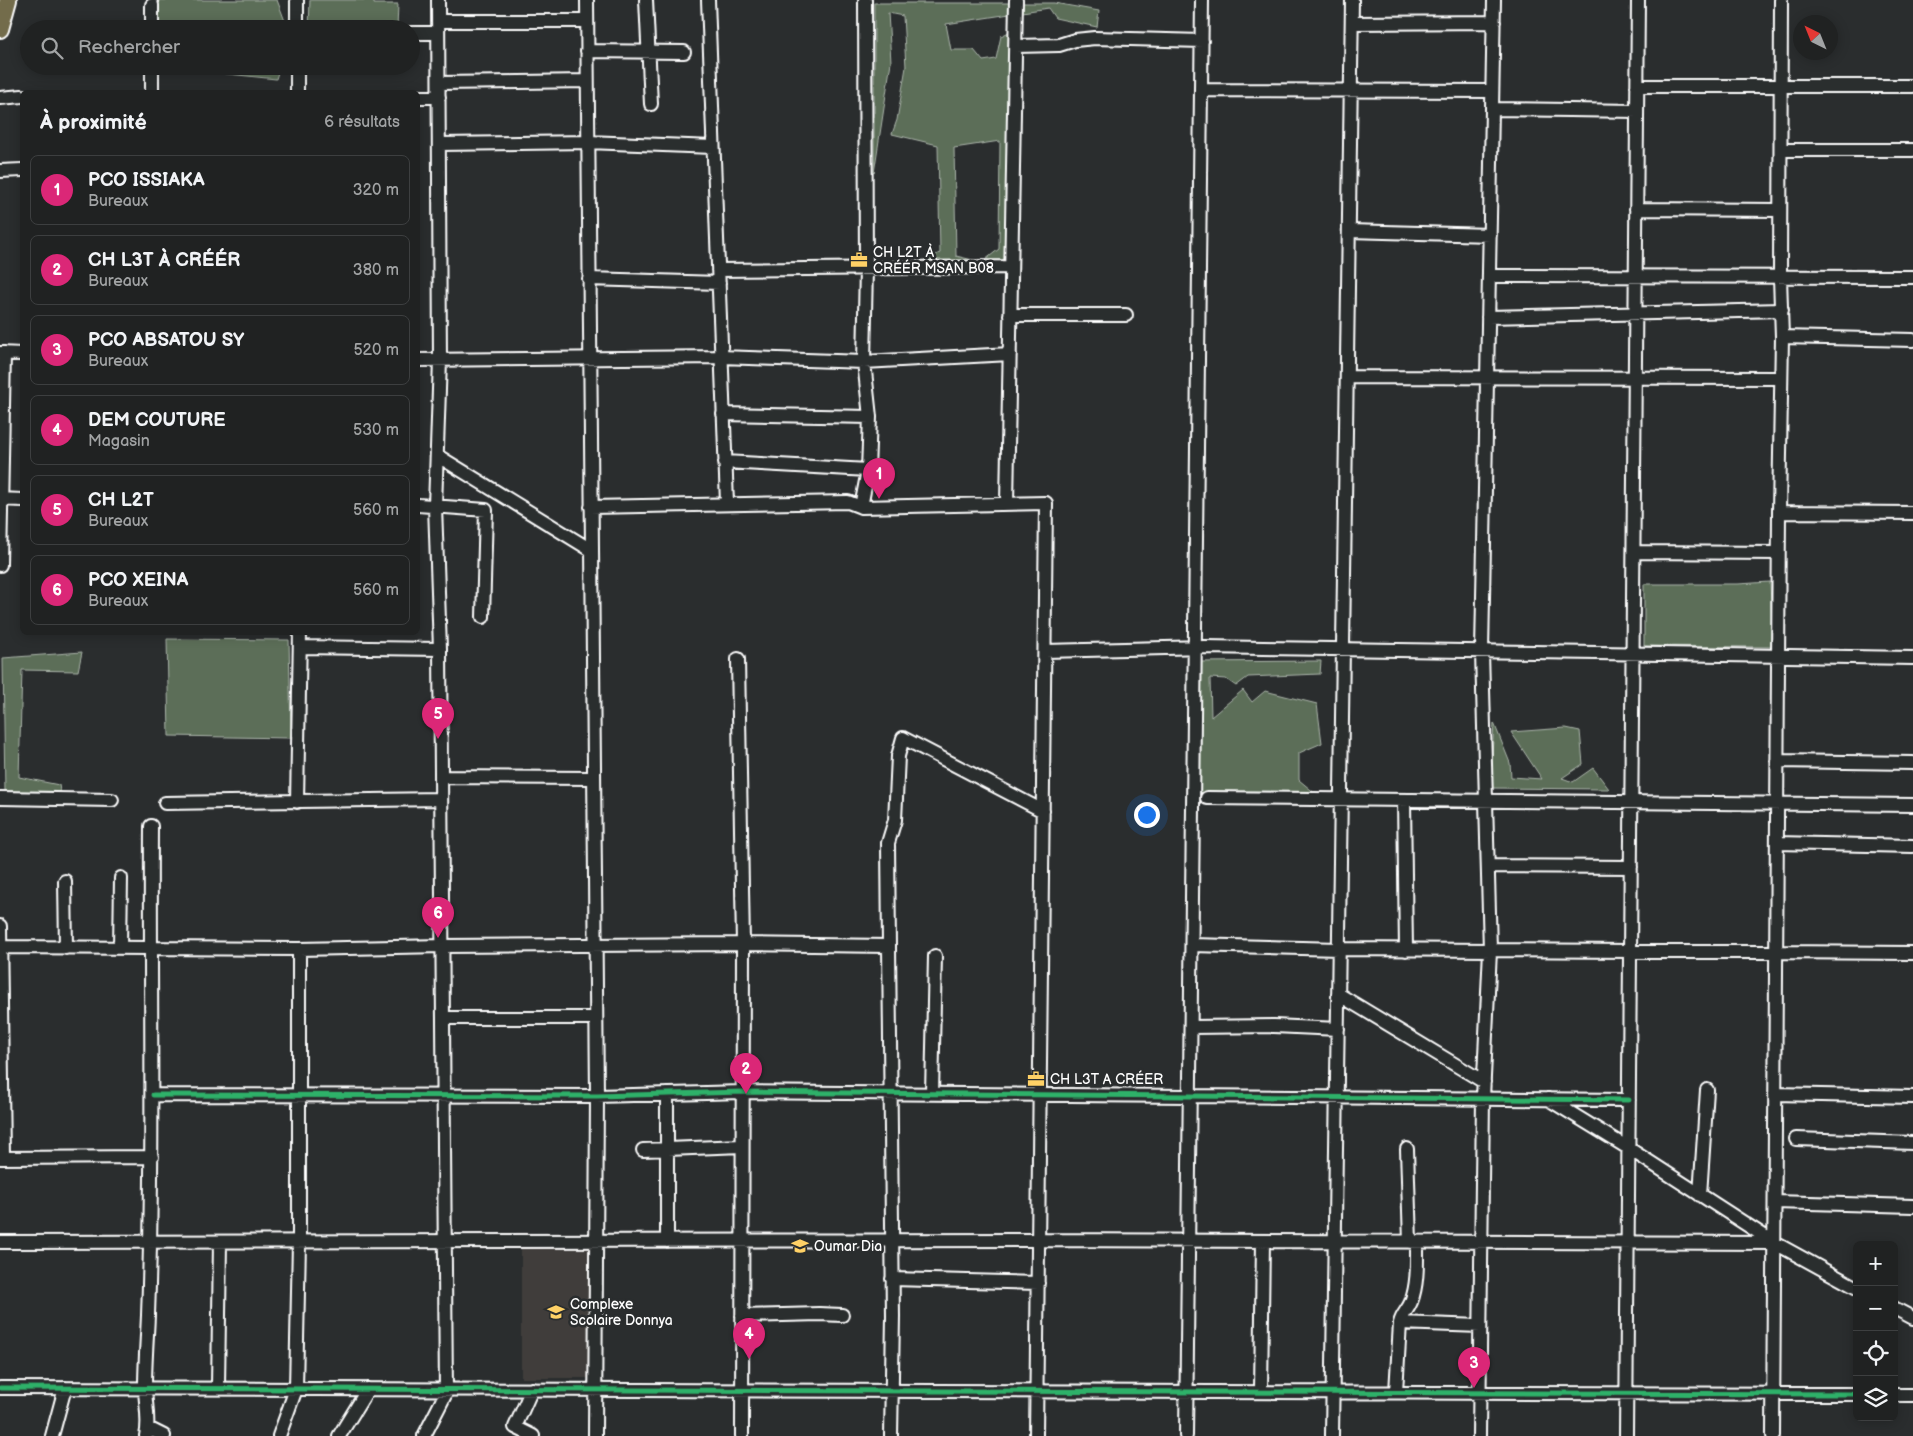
<!DOCTYPE html>
<html lang="fr">
<meta charset="utf-8">
<style>
body{margin:0;font-family:"Balsamiq Sans",sans-serif;background:#2d2f2f;color:#f1f3f6}
.controls{position:absolute;right:15px;bottom:15px;display:grid;overflow:hidden;border-radius:8px;box-shadow:0 2px 12px #0003}
.controls button{width:45px;height:45px;display:grid;place-items:center;padding:0;border:0;border-bottom:1px solid #3d3f40;background:#202222;color:#f1f3f6;font:25px sans-serif}
.compass{position:absolute;left:1793px;top:15px;width:45px;height:45px;border-radius:50%;background:#202222;box-shadow:0 2px 12px #0003;rotate:317deg}
.you{position:absolute;left:1146px;top:814px;width:18px;height:18px;margin:-12px;border:4px solid #fff;border-radius:50%;background:#1a73e8;box-shadow:0 0 0 8px #1a73e833}
.badge{display:grid;place-items:center;width:32px;height:32px;border-radius:50%;background:#db2777;color:#fff;font-size:16px;font-weight:700}
.pin{position:absolute;translate:-50% -41px;filter:drop-shadow(0 1px 2px #0008)}
.pin::after{content:'';position:absolute;top:26px;width:18px;height:15px;background:inherit;clip-path:polygon(0 0,100% 0,50% 100%)}
.list{margin:0;padding:0;list-style:none}
h2{display:flex;justify-content:space-between;align-items:center;height:65px;margin:0;padding:0 20px;font-size:21px}
h2 small{font-size:16px;font-weight:400;color:#a2a4a5}
.list li{display:grid;grid-template-columns:32px 1fr auto;gap:15px;align-items:center;box-sizing:border-box;height:70px;margin:0 10px 10px;padding:0 10px;border:1px solid #3d3f40;border-radius:8px}
.list b{display:block;font-size:19px;white-space:nowrap}
.list p{margin:0;font-size:16px;white-space:nowrap;color:#a2a4a5}
.list em{font-size:16px;font-style:normal;color:#a2a4a5}
.icon{flex:none;width:28px;height:28px;fill:none;stroke:currentColor;stroke-width:2;stroke-linecap:round;stroke-linejoin:round}
.map{position:relative;flex:none;width:1913px;height:1436px;overflow:hidden}
.search{position:absolute;background:#202222;box-shadow:0 2px 12px #0003;left:20px;top:20px;width:400px;height:55px;display:flex;align-items:center;gap:12px;box-sizing:border-box;padding:0 18px;border-radius:28px;color:#a2a4a5;font-size:19px}
.panel{position:absolute;background:#202222;box-shadow:0 2px 12px #0003;left:20px;top:90px;width:400px;height:545px;border-radius:8px}
.map>svg:first-child{display:block}
</style>
<div class="map">
<svg width="1913" height="1436" viewBox="0 0 1913 1436">
<rect width="100%" height="100%" fill="#2a2d2e"/>
<filter id="ink" filterUnits="userSpaceOnUse"><feTurbulence type="fractalNoise" baseFrequency=".02" numOctaves="2"/><feDisplacementMap in="SourceGraphic" scale="10" xChannelSelector="R" yChannelSelector="G"/><feConvolveMatrix kernelMatrix="1 2 1 2 8 2 1 2 1" color-interpolation-filters="sRGB"/></filter>
<g filter="url(#ink)">
<!-- built -->
<path fill="#3f3e3a" d="M521 1246H591V1378H521Z"/>
<!-- green -->
<path fill="#5b6e58" stroke="#adb6ac" d="M149 0H277L288 29H150Z
M310 0H374V4H398L397 29H309Z
M874 3H1054L1099 11 1097 27 1055 18 1048 8 946 24 951 50H974L983 61 996 59 1001 36 1019 27 1009 257 989 272 985 260 999 249 1000 141 954 148 956 256 977 261V270L915 264 940 253 938 145 892 134 897 120 906 67 903 16 888 13 891 62 874 173Z
M151 66H280L276 79Z
M1770 582 1772 628 1771 647 1644 646V584H1738Z
M167 639 289 640 291 738 169 736Z
M82 652 78 671 22 670 19 777 59 785 61 797 5 792 3 658Z
M1321 661 1320 674 1248 677 1236 686 1226 679 1210 678 1211 717 1243 690 1252 702 1265 691 1317 704 1322 743 1299 753V780L1322 799 1197 800 1199 662Z
M1494 723 1510 763 1511 777 1542 779 1511 732 1566 728 1580 731 1583 764 1562 778 1573 782 1593 768 1609 789 1490 788Z"/>
<g fill="none" stroke-linecap="round" stroke-linejoin="round">
<!-- minor casing -->
<g stroke="#fff" stroke-width="16">
<path id="minor" d="M587 0 597 1096 595 1436
M646 0 651 104
M708 0 727 503
M152 5V29
M438 21H587
M1352 23 1494 22
M297 29V0
M411 33H438
M1016 46 1059 45 1075 40 1095 38 1202 41
M587 51 684 52
M152 66V92
M439 83 587 81
M1637 86H1913
M1201 90 1492 91
M297 92V66
M418 97H439
M0 98 22 96
M1492 109 1637 111
M439 144 588 142 713 147
M1781 150H1913
M0 171 22 170
M1636 209 1780 210
M1349 231 1490 235
M718 270 1011 267
M1489 276 1913 277
M589 279 719 283
M1010 315H1126
M1488 317 1782 310
M1782 337 1913 340
M0 353 22 354
M418 360 721 357 864 362 1010 354
M1347 377 1780 378
M723 414 870 417
M438 456 591 550
M725 462 868 470
M0 499 22 500
M1007 504 1016 0
M418 505 486 510 483 617
M591 507 848 502 861 507 1046 503 1036 1436
M861 507 868 470 870 417 864 362 866 268 865 0
M1779 512 1913 513
M1634 552 1778 553
M0 565 4 353
M300 647 440 649
M1045 651 1205 647 1913 658
M738 659 743 944 889 946 893 1316 891 1436
M1777 761 1913 763
M441 777 594 778
M0 798 112 800
M1207 798 1913 805
M1404 800 1406 950
M297 802 300 632
M165 803 441 799
M1777 843 1913 846
M1488 866 1631 867
M65 881 66 948
M0 926 3 1158
M1192 945 1339 949 1913 953
M889 946 888 843 895 820 898 756 903 738 1043 811
M0 947 299 949 443 946 743 944 742 1436
M120 948 121 878
M1338 994 1484 1082
M443 1018H596
M1191 1027 1274 1026 1338 1029
M932 1094 935 956
M1775 1094 1913 1097
M153 1095 597 1096 742 1092 1629 1100
M1548 1099 1628 1148 1775 1243 1857 1288
M1796 1139 1913 1143
M1407 1149 1410 1242
M643 1150 742 1146
M0 1158 152 1157
M1700 1195 1707 1090
M1775 1202 1913 1206
M667 1241V1094
M0 1242 1038 1240 1775 1243
M892 1279 1038 1283
M1894 1308 1913 1318
M742 1316 819 1314 842 1315
M1400 1323 1480 1326
M0 1388 1857 1394
M218 1388 220 1242
M532 1389 515 1427 533 1436
M1261 1392 1263 1241
M1396 1392 1400 1323C1402 1314 1408 1310 1411 1302 1418 1284 1417 1262 1417 1242
M1894 1395H1913
M148 1428 164 1436
M52 1436 65 1388
M146 1436C150 1420 145 1403 145 1387 145 1363 147 1339 148 1315 154 1152 150 989 151 826
M279 1436 296 1389 299 1242V949
M339 1436 368 1389
M424 1436 446 1393 440 649 435 506 440 360 438 0
M1186 1436 1202 0
M1332 1436 1352 0
M1479 1436 1483 1098 1490 950 1482 652 1494 0
M1626 1436 1638 0
M1773 1436 1779 512 1782 337 1780 277 1781 0"/>
</g>
<!-- major casing -->
<g stroke="#fff" stroke-width="20">
<path id="major" d="M0 29 8 0"/>
</g>
<!-- minor -->
<use href="#minor" stroke="#2a2d2e" stroke-width="12"/>
<!-- major -->
<use href="#major" stroke="#736c4b" stroke-width="16"/>
<!-- cycleway casing -->
<g stroke="#2a2d2e" stroke-width="8">
<path id="cycleway" d="M153 1095 597 1096 742 1092 1629 1100
M0 1388 1857 1394"/>
</g>
<!-- cycleway -->
<use href="#cycleway" stroke="#2db169" stroke-width="5"/>
</g>
</g>
<!-- icons -->
<defs>
<g id="office-bare" transform="scale(1.35)"><path d="M-6-3h4V-5.5h4V-3h4V5H-6ZM-1-4.5V-3h2v-1.5ZM-6 0V1H6V0Z" fill="#ffd166" stroke="#2a2d2e" stroke-width="2.5" paint-order="stroke"/></g>
<g id="school-bare" transform="scale(1.35)"><path d="M0-5L7-2L0 1L-7-2ZM-4 1L0 2.5L4 1V4Q0 6-4 4Z" fill="#ffd166" stroke="#2a2d2e" stroke-width="2.5" paint-order="stroke"/></g>
</defs>
<g fill-rule="evenodd">
<use href="#office-bare" x="859" y="260"/>
<use href="#office-bare" x="1036" y="1079"/>
<use href="#school-bare" x="800" y="1246"/>
<use href="#school-bare" x="556" y="1312"/>
</g>
<g text-anchor="middle" dominant-baseline="central" stroke-width="5" stroke-linejoin="round" paint-order="stroke">
<!-- poi labels -->
<g font-size="14" fill="#fff" stroke="#2a2d2e" text-anchor="start">
<text x="873" y="252">CH L2T À<tspan x="873" dy="16">CRÉÉR MSAN B08</tspan></text>
<text x="1050" y="1079">CH L3T A CRÉER</text>
<text x="814" y="1246">Oumar Dia</text>
<text x="570" y="1304">Complexe<tspan x="570" dy="16">Scolaire Donnya</tspan></text>
</g>
</g>
</svg>
<div class="controls">
<button>+</button>
<button>−</button>
<button><svg class="icon" aria-label="locate" viewBox="0 0 24 24"><circle cx="12" cy="12" r="6"/><path d="M12 2v4M12 18v4M2 12h4M18 12h4"/></svg></button>
<button><svg class="icon" aria-label="layers" viewBox="0 0 24 24"><path d="M12 4l9 5-9 5-9-5zM3 14l9 5 9-5"/></svg></button>
</div>
<svg class="compass" viewBox="-18 -18 36 36"><path d="M0-13l5 13h-10z" fill="#e53935"/><path d="M0 13l5-13h-10z" fill="#a2a4a5"/></svg>
<div class="you"></div>
<div class="pin badge" style="left:879px;top:499px">1</div>
<div class="pin badge" style="left:746px;top:1094px">2</div>
<div class="pin badge" style="left:1474px;top:1388px">3</div>
<div class="pin badge" style="left:749px;top:1359px">4</div>
<div class="pin badge" style="left:438px;top:739px">5</div>
<div class="pin badge" style="left:438px;top:938px">6</div>
<div class="search"><svg class="icon" aria-label="search" viewBox="0 0 24 24"><circle cx="10" cy="10" r="6"/><path d="M15 15l6 6"/></svg>Rechercher</div>
<section class="panel">
<h2>À proximité<small>6 résultats</small></h2>
<ul class="list">
<li><span class="badge">1</span><div><b>PCO ISSIAKA</b><p>Bureaux</p></div><em>320 m</em></li>
<li><span class="badge">2</span><div><b>CH L3T À CRÉÉR</b><p>Bureaux</p></div><em>380 m</em></li>
<li><span class="badge">3</span><div><b>PCO ABSATOU SY</b><p>Bureaux</p></div><em>520 m</em></li>
<li><span class="badge">4</span><div><b>DEM COUTURE</b><p>Magasin</p></div><em>530 m</em></li>
<li><span class="badge">5</span><div><b>CH L2T</b><p>Bureaux</p></div><em>560 m</em></li>
<li><span class="badge">6</span><div><b>PCO XEINA</b><p>Bureaux</p></div><em>560 m</em></li>
</ul>
</section>
</div>
